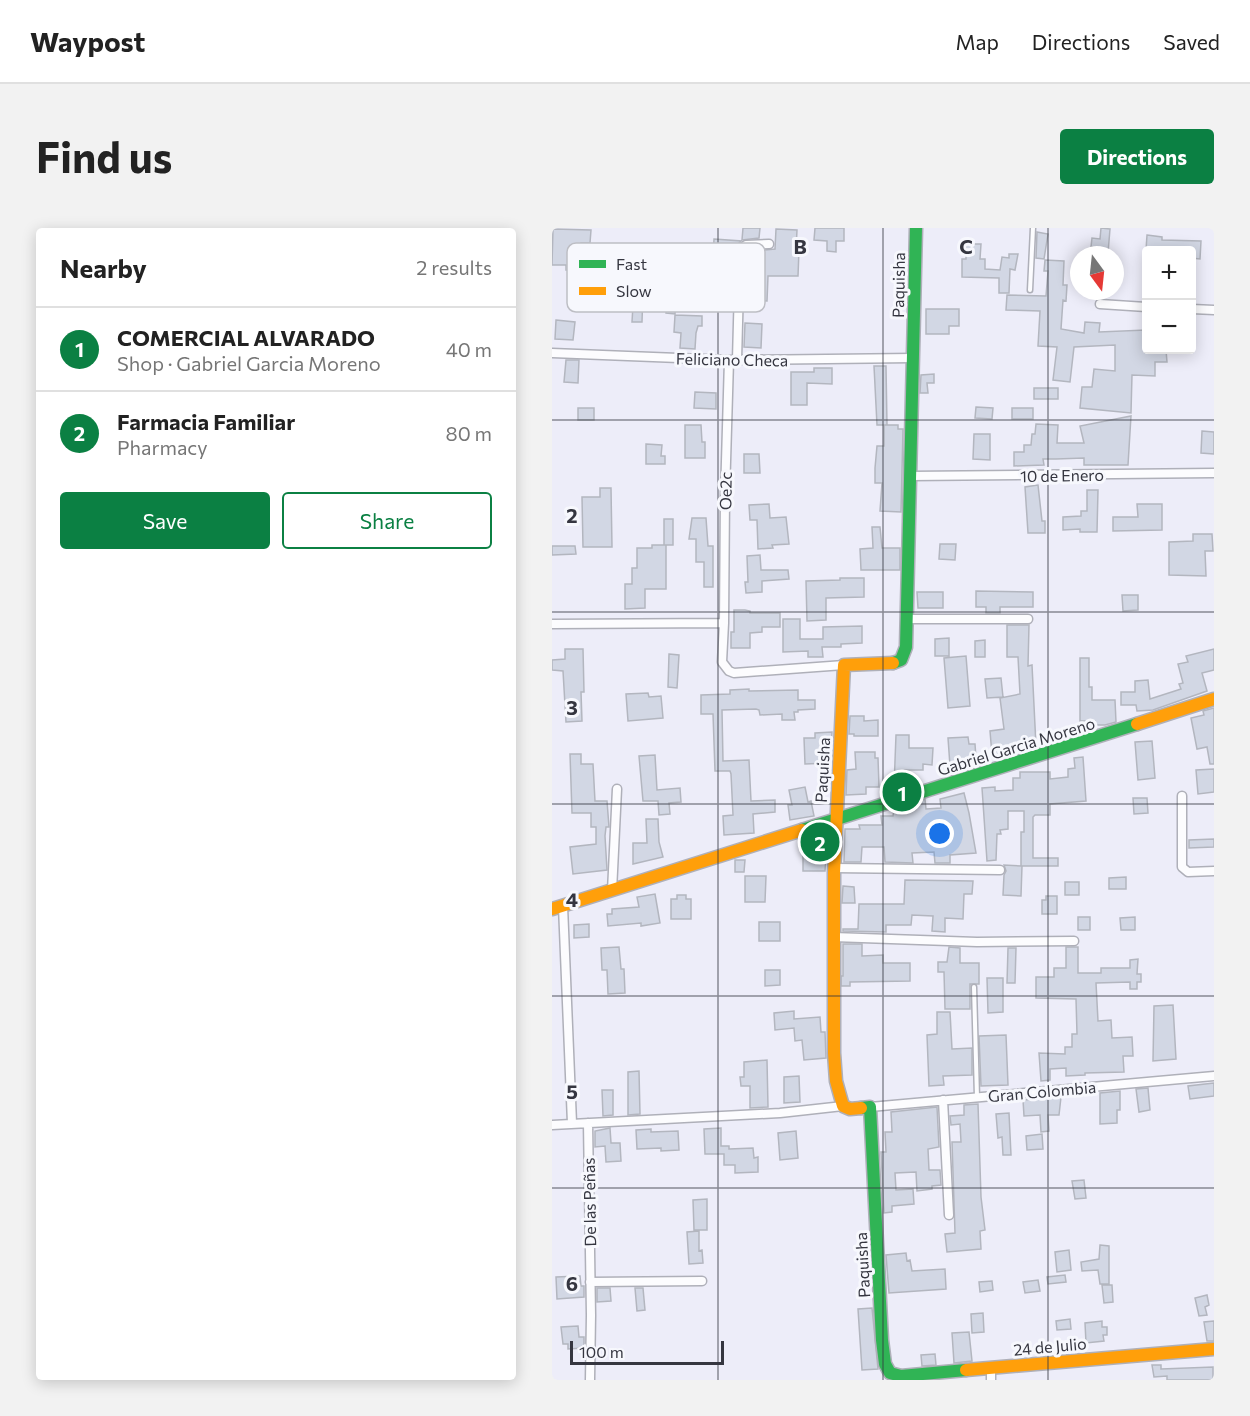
<!DOCTYPE html>
<meta charset="utf-8">
<style>
body{margin:0;font-family:Commissioner,sans-serif;background:#f2f2f2;color:#222}
.controls{position:absolute;right:18px;top:18px;display:grid;overflow:hidden;border-radius:6px;box-shadow:0 3px 15px #0003}
.controls button{width:54px;height:54px;display:grid;place-items:center;padding:0;border:0;border-bottom:2px solid #e0e0e0;background:#fff;color:#222;font:30px sans-serif}
.compass{position:absolute;left:518px;top:18px;width:54px;height:54px;border-radius:50%;background:#fff;box-shadow:0 3px 15px #0003;rotate:165deg}
.scale{position:absolute;left:18px;bottom:15px;width:154px;box-sizing:border-box;padding-left:6px;border:3px solid #353640;border-top:0;font-size:16px;line-height:21px;white-space:nowrap;color:#353640;-webkit-text-stroke:4px #f7f8fd;paint-order:stroke}
.you{position:absolute;left:388px;top:606px;width:21px;height:21px;margin:-15px;border:4px solid #fff;border-radius:50%;background:#1a73e8;box-shadow:0 0 0 9px #1a73e833}
.badge{display:grid;place-items:center;width:39px;height:39px;border-radius:50%;background:#0b8043;color:#fff;font-size:20px;font-weight:700}
.pin{position:absolute;translate:-50% -50%;border:3px solid #fff;box-shadow:0 2px 6px #0006}
.list{margin:0;padding:0;list-style:none}
h2{display:flex;justify-content:space-between;align-items:center;height:78px;margin:0;padding:0 24px;font-size:26px}
h2 small{font-size:20px;font-weight:400;color:#767676}
.list li{display:grid;grid-template-columns:39px 1fr auto;gap:18px;align-items:center;box-sizing:border-box;height:84px;padding:0 24px;border-top:2px solid #e0e0e0}
.list b{display:block;font-size:22px;white-space:nowrap}
.list p{margin:0;font-size:20px;white-space:nowrap;color:#767676}
.list em{font-size:20px;font-style:normal;color:#767676}
.actions{display:flex;gap:12px;padding:18px 24px}
.actions a{flex:1;padding:14px 0;border:2px solid #0b8043;border-radius:6px;text-align:center;font-size:21px;color:#0b8043}
.actions .main{background:#0b8043;color:#fff}
.map{position:relative;flex:none;width:662px;height:1152px;overflow:hidden;border-radius:6px}
header{display:flex;align-items:center;gap:36px;box-sizing:border-box;height:84px;padding:0 30px;background:#fff;border-bottom:2px solid #e0e0e0}
header strong{font-size:28px}
nav{display:flex;gap:33px;margin-inline-start:auto;font-size:21px}
.intro{display:flex;align-items:center;justify-content:space-between;box-sizing:border-box;height:144px;padding:0 36px}
h1{margin:0;font-size:42px}
.button{padding:15px 27px;border-radius:6px;background:#0b8043;color:#fff;font-size:21px;font-weight:700}
main{display:flex;gap:36px;padding:0 36px}
aside{flex:1;background:#fff;border-radius:6px;box-shadow:0 3px 15px #0003}
.map>svg:first-child{display:block}
</style>
<header>
<strong>Waypost</strong>
<nav><a>Map</a><a>Directions</a><a>Saved</a></nav>
</header>
<div class="intro"><h1>Find us</h1><a class="button">Directions</a></div>
<main>
<aside>
<h2>Nearby<small>2 results</small></h2>
<ul class="list">
<li><span class="badge">1</span><div><b>COMERCIAL ALVARADO</b><p>Shop · Gabriel Garcia Moreno</p></div><em>40 m</em></li>
<li><span class="badge">2</span><div><b>Farmacia Familiar</b><p>Pharmacy</p></div><em>80 m</em></li>
</ul>
<div class="actions"><a class="main">Save</a><a>Share</a></div>
</aside>
<div class="map">
<svg width="662" height="1152" viewBox="0 0 662 1152">
<rect width="100%" height="100%" fill="#ededf9"/>
<!-- building -->
<path fill="#d2d7e4" stroke="#b3b6bf" stroke-width="1.5" d="M191 0H208L207 10 190 12Z
M263 0H292V13H284V24L275 23V13L262 12Z
M549 0 558 1 556 25 546 24V19H539L540 10 548 11Z
M1 1 39 2 38 15H29L28 42H14V37H0Z
M224 1 245 2 244 22H247L246 48H216L215 73 193 72 194 24 223 21Z
M485 4 496 6 492 31 484 30Z
M595 7 610 9V12L649 13 648 31 639 30V22H594Z
M162 11 189 13 182 20 181 53 160 52Z
M414 16H429L428 31H433V41L448 42 450 29 457 30V26H466L463 42 458 41 457 65H447V50L410 49V31H414Z
M493 32 512 33 511 57H515L514 73 511 72 509 101 532 105 533 94 548 95 547 104 594 102V122H614L615 134H603V148L580 147 579 185 528 180 530 159H540L542 141 563 143V117L522 119 518 154 501 152 505 119 486 118 488 83 454 82 455 67 494 68 496 43H492Z
M77 63 91 64 90 94H80L81 77H76Z
M114 69H124L123 86 114 85Z
M374 81H407V98H397V106H374Z
M123 87 150 88V98H146L144 105 143 121 128 120 129 105 122 104Z
M4 92 23 94 21 112 3 111Z
M193 95 210 96 209 120 192 119Z
M14 132H27L26 155 12 154Z
M322 138H334L335 197H325Z
M262 140H280V156L255 155V177H239V144H262Z
M382 146V155H375L376 165H368L369 147Z
M482 160H506V171H482Z
M143 164 164 165V181L142 180Z
M424 179 441 180 440 191 423 190Z
M26 180H42V192H26Z
M460 180H481V191H460Z
M579 188 576 237H532V230L504 231H491L492 237 462 238V224H472V217H479L480 206H483L484 196 506 197 505 215H532L528 198Z
M133 197H149L150 214H153V230H133Z
M332 197H346V201H351L349 284 328 283 330 255H323V240L325 218H332Z
M650 203 662 204V226L649 225Z
M422 206H438V232L421 231Z
M94 216 110 217 109 228H113V236H94Z
M192 226H207L208 245H192Z
M486 257 490 293H493V305H476L473 259Z
M48 260H59L60 319H31L30 269H48Z
M535 262H546L545 304H528V301L511 302V289L529 288V283H535Z
M217 276 218 290 234 289 237 316 220 317 221 320 206 321 205 292H198L197 277Z
M585 276H610V302L561 303V289H586Z
M140 290H154L156 318H161V359H152V334H144V311H137Z
M112 291H121V317H112Z
M320 299H328L330 320H348V342H309L308 321 321 320Z
M641 306H660L661 323H653L654 348 617 347V314L641 313Z
M388 316H404L403 332 387 331Z
M100 317H114V361H93V380L73 381V356H80V340H85V320H100Z
M0 318H23L24 326 0 327Z
M208 327 209 342H236L237 351 210 353V364L194 365 193 354H196L195 328Z
M288 350H312V369L274 370V392L255 393 254 353 288 352Z
M424 363 481 364V379H448V385H434V379H424Z
M365 364H391V380H366Z
M570 367H586V382L571 383Z
M182 382H193L198 383V385H228V399H210V404L198 405V420H179V404H182Z
M231 391H248V411H271V399L310 398V415L289 416V419H270L271 429H256V423L231 424Z
M455 397H477L476 438 480 437 484 518 453 521 454 526 440 527 438 503 452 501 448 470 468 466 466 429H455Z
M397 410V428H383V411Z
M433 412V429H423V413Z
M13 421H31L32 464H29L30 493 14 494 11 443 0 442V432L13 431Z
M662 421V442L650 445 655 463 601 482 585 483 584 477H569V464H583V453L596 452 598 471 629 461 627 456 631 455 626 436 636 434 634 428Z
M117 426 127 427 125 460 116 459Z
M414 428 418 478 396 480 392 430Z
M528 430H537V459H540V472H563L564 494 553 497H543V493H528Z
M449 450 451 469 435 470 433 451Z
M197 461V463L246 462V472H263V481L246 482V484H242L243 492H230V486L208 487 207 482 204 481 170 482 171 533 197 532 199 573 223 572V584L201 586 202 605 172 607 171 588 181 587 179 546 178 543H163L161 486H149V467L178 466V462Z
M96 465 97 469 109 468 111 490 76 493 74 466Z
M662 480V536H658L655 519 645 521 639 490 652 487 651 483Z
M298 488H312V493L326 492V508H302V506H297Z
M280 504 278 535 253 536 252 510H263V505Z
M344 507H357V520H381L380 537 371 536V542H353V559H342Z
M416 509 417 516H423L424 530 398 538 396 510Z
M600 513 603 550 586 552 583 514Z
M303 524H323V530H326L327 559H314V566L294 567 295 542 304 541Z
M18 526H29V536H41L43 573H55L57 599H54L53 608 55 642 21 646 18 619 44 616V599H39V585H20Z
M103 527 105 562 128 560 129 574 117 575 118 586 107 587 106 573H91L87 528Z
M531 529 534 573 498 576V587H483L481 589V630H506V638H470L469 668 451 667 452 647 454 643 452 637 469 638V604H472V583H456V601L448 602 449 606H445L444 632 435 633 430 560 443 559V563L461 562V550H468V544H498V551L516 549V541L523 540 522 530Z
M662 541V564L646 566 644 542Z
M253 559 256 574 259 573 262 588 238 592 236 577H240L237 562Z
M412 565 417 585 424 625 398 627V635H383L382 624 360 625 361 635 333 634 332 619H310L309 634H292L293 601H308L307 597H330L329 588H341L342 581 373 571 374 581 389 580 388 571Z
M581 570H595L596 585 582 586Z
M94 591H106L107 614 111 629 81 636V615H95Z
M273 611H275L273 643H251V618Z
M662 611V619L637 620V612Z
M183 632H193L192 644H183Z
M193 648H214L213 674H193Z
M574 649V661H557V650Z
M353 652 421 653 420 666H412L411 691 393 690V704L380 703 381 688 360 687 359 697H334V704L291 703V701H306L307 676H352Z
M513 654H527V667H513Z
M291 658 302 659 303 675H290Z
M103 666 108 695 89 698V695L56 698 55 686H60V681L87 679 85 669Z
M125 667H134V671H139V691H119V671H125Z
M494 668H505V686H490V672H494Z
M526 689H538V702H526Z
M583 689V702H569L568 690Z
M207 694H228V713H207Z
M37 696V709L22 710V697Z
M291 716H310V728L331 727V735H358V753L298 754V758H289V748H291Z
M67 719 69 741H72L73 765 56 766 55 742H50L49 720Z
M397 719 408 720V735H427V756H418V781H393L392 744H386V734H395Z
M514 719H526V745H549V740H578V732L586 731 585 746H589V754H585V761H578V754L544 755 546 793 559 792 560 810 580 809 581 828H571L572 844 533 845V847L514 848V840L498 841V852L489 853 487 825 513 826V819H520V806H525L524 771 484 770V749H502V740H514Z
M456 720H464L463 755H455Z
M213 742H228V757L213 758Z
M435 750H451V784L436 785Z
M621 777 624 831 601 833 602 778Z
M242 783V791L268 789 269 804H273L274 830 252 832 250 812 243 813 242 800 223 802 222 785Z
M385 784H398L400 821 420 820V847L391 848 392 857 377 858 375 807 385 806Z
M454 807 456 857 429 858 427 808Z
M215 832 216 879 198 880V858H189L188 849H192V834Z
M87 843 88 886 76 887V844Z
M247 848 248 874 232 875V849Z
M662 855V868L638 871 636 858Z
M596 860 598 882 587 884 584 861Z
M50 862H61V887L51 888Z
M568 863V882H565V895L548 896V865Z
M509 869 507 887H496L497 903 489 904 488 887 472 888 471 872Z
M426 876 429 969 433 1002 428 1003 429 1021 395 1024 393 1006 403 1005 400 914H409L408 896 399 897 398 888 412 887V877Z
M385 879 387 919 376 921 377 942H388L389 957 380 958V961L365 963 364 944 343 945 344 962 361 961 362 976 340 978V984L332 985 329 924H334L333 904H340L339 884Z
M457 885 459 927H451L450 909 446 910 444 886Z
M58 900 59 915H68L69 933 54 934 53 918 43 919V903Z
M169 900V918H177V921L201 920 202 930 206 929V944L183 945V937H172V926H153L152 901Z
M99 901V904L126 903 127 922 109 923V920L85 921 84 902Z
M244 903 246 930 228 932 226 905Z
M490 906 491 921 475 922 474 908Z
M532 952 534 970 523 971 520 953Z
M155 971V1002H142L141 972Z
M147 1003V1023L150 1022 151 1035 137 1036 135 1004Z
M548 1017 557 1018V1056H548L546 1042 530 1043 529 1034 547 1031Z
M517 1022 519 1042 505 1044 503 1024Z
M354 1025 355 1033 358 1032 360 1043 393 1041 394 1061 337 1065 334 1027Z
M513 1047 514 1054 496 1056 495 1049Z
M28 1048 29 1058H32V1069L5 1071 4 1049Z
M486 1052 488 1063 473 1065 471 1054Z
M440 1053 441 1062 428 1064 427 1054Z
M550 1057H560L561 1074 552 1075Z
M45 1060H58L59 1073 45 1074Z
M83 1060H91L93 1082 85 1083Z
M655 1067 657 1077 653 1079 655 1087 647 1088 643 1070Z
M320 1080 326 1141 310 1142 306 1081Z
M431 1085 432 1104 420 1105 419 1086Z
M518 1091 519 1101 505 1102 504 1093Z
M550 1093V1099H555V1107H551L552 1113 534 1115 533 1095Z
M662 1093V1113H655L652 1094Z
M26 1098 27 1109H32V1120L16 1121V1116H11L9 1099Z
M417 1104 420 1133 402 1135 400 1105Z
M383 1126 384 1137 370 1138 369 1127Z
M600 1137H609V1141L661 1139V1152H615V1148L602 1149Z"/>
<g fill="none" stroke-linecap="round" stroke-linejoin="round">
<!-- lane casing -->
<g stroke="#afb0b9" stroke-width="7">
<path id="lane" d="M478 62 481 0
M422 759 425 869"/>
</g>
<!-- street casing -->
<g stroke="#afb0b9" stroke-width="11">
<path id="street" d="M548 76 594 79
M640 81 662 82
M0 125 177 132 361 130
M185 132 188 21 194 17 217 16
M358 248 662 245
M355 391H476
M172 395 173 267 177 132
M0 396 172 395 170 434 177 443 182 445 292 437
M630 568V639L636 644 662 643
M283 640 448 642
M60 663 65 561
M11 678 20 895
M281 709 425 714 522 713
M391 872 397 987
M318 879 662 848
M36 895 39 1087 38 1152
M0 897 228 885 291 878
M38 1054 150 1053
M439 1140V1152"/>
</g>
<!-- fast casing -->
<g stroke="#afb0b9" stroke-width="15">
<path id="fast" d="M341 435 349 432 354 419 364 0
M250 602 585 496
M309 880 318 879 330 1112 333 1136 338 1145 349 1148 414 1142"/>
</g>
<!-- slow casing -->
<g stroke="#afb0b9" stroke-width="15">
<path id="slow" d="M585 496 662 471
M0 681 250 602
M309 880 298 881 291 878 284 853 282 825V645L292 437 341 435
M414 1142 662 1121"/>
</g>
<!-- lane -->
<use href="#lane" stroke="#fcfcfe" stroke-width="4"/>
<!-- street -->
<use href="#street" stroke="#fcfcfe" stroke-width="8"/>
<!-- fast -->
<use href="#fast" stroke="#30b455" stroke-width="12"/>
<!-- slow -->
<use href="#slow" stroke="#ff9f0a" stroke-width="12"/>
</g>
<!-- grid -->
<path fill="none" stroke="#353640" stroke-width="1.5" stroke-opacity="0.55" d="M166 0V1152M331 0V1152M496 0V1152M0 192H662M0 384H662M0 576H662M0 768H662M0 960H662"/>
<g text-anchor="middle" dominant-baseline="central" stroke-width="6" stroke-linejoin="round" paint-order="stroke">
<!-- street labels -->
<g font-size="16" fill="#353640" stroke="#f7f8fd">
<text transform="translate(346 57) rotate(-89)">Paquisha</text>
<text transform="translate(180 131) rotate(1)">Feliciano Checa</text>
<text transform="translate(510 247) rotate(-1)">10 de Enero</text>
<text transform="translate(173 263) rotate(-89)">Oe2c</text>
<text transform="translate(464 518) rotate(-17)">Gabriel Garcia Moreno</text>
<text transform="translate(270 542) rotate(-87)">Paquisha</text>
<text transform="translate(490 863) rotate(-5)">Gran Colombia</text>
<text transform="translate(37 974) rotate(-91)">De las Peñas</text>
<text transform="translate(310 1037) rotate(-93)">Paquisha</text>
<text transform="translate(498 1118) rotate(-5)">24 de Julio</text>
</g>
</g>
<!-- legend -->
<rect x="15" y="15" width="198" height="69" rx="9" fill="#f7f8fd" stroke="#bdbec4" stroke-width="1.5"/>
<rect x="27" y="32" width="27" height="8" fill="#30b455"/>
<rect x="27" y="59" width="27" height="8" fill="#ff9f0a"/>
<g font-size="16" fill="#353640">
<text x="64" y="42">Fast</text>
<text x="64" y="69">Slow</text>
</g>
<g font-size="20" text-anchor="middle" font-weight="bold" fill="#353640" stroke="#f7f8fd" stroke-width="6" stroke-linejoin="round" paint-order="stroke">
<text x="248" y="26">B</text>
<text x="414" y="26">C</text>
<text x="20" y="295">2</text>
<text x="20" y="487">3</text>
<text x="20" y="679">4</text>
<text x="20" y="871">5</text>
<text x="20" y="1063">6</text>
</g>
</svg>
<div class="controls">
<button>+</button>
<button>−</button>
</div>
<svg class="compass" viewBox="-18 -18 36 36"><path d="M0-13l5 13h-10z" fill="#e53935"/><path d="M0 13l5-13h-10z" fill="#767676"/></svg>
<div class="scale">100 m</div>
<div class="you"></div>
<div class="pin badge" style="left:350px;top:564px">1</div>
<div class="pin badge" style="left:268px;top:614px">2</div>
</div>
</main>
